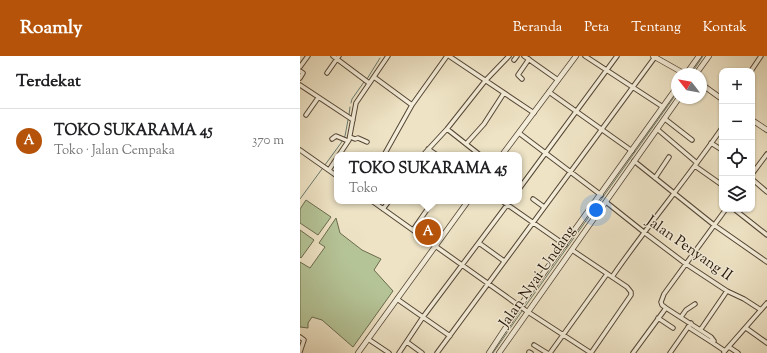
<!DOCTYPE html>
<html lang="id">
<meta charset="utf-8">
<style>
body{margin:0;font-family:"Sorts Mill Goudy",serif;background:#f2f2f2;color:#202124}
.controls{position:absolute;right:12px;top:12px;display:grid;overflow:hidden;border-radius:8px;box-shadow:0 1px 3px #0004}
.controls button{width:36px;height:36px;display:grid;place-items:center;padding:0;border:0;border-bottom:1px solid #e0e0e0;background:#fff;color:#202124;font:20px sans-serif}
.compass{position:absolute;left:371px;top:12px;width:36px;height:36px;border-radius:50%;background:#fff;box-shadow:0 1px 3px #0004;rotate:301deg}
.you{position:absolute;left:296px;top:154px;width:14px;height:14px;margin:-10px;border:3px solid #fff;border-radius:50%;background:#1a73e8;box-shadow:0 0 0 6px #1a73e833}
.badge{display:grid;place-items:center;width:26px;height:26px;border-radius:50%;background:#b45309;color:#fff;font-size:13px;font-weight:700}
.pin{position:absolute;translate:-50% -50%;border:2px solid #fff;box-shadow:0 1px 4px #0006}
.popup{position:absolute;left:34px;top:96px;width:188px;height:52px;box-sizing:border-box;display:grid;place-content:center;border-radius:8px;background:#fff;filter:drop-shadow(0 1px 3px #0005);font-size:13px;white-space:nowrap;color:#757577}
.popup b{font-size:15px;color:#202124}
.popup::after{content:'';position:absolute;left:50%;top:100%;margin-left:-8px;border:8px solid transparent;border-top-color:#fff}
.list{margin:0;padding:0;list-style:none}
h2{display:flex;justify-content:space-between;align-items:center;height:52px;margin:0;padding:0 16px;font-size:17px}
h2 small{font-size:13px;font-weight:400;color:#757577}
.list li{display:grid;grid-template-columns:26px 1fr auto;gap:12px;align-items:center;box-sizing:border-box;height:64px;padding:0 16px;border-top:1px solid #e0e0e0}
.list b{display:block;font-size:15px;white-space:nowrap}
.list p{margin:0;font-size:13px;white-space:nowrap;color:#757577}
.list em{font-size:13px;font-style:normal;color:#757577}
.icon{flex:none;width:22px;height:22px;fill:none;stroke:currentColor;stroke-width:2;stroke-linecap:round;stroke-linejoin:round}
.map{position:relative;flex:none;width:467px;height:297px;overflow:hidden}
header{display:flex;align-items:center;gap:24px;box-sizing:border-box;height:56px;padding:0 20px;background:#b45309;color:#fff}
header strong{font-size:19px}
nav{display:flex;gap:22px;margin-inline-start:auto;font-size:14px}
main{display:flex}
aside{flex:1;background:#fff}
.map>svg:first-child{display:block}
</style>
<header>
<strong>Roamly</strong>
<nav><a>Beranda</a><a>Peta</a><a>Tentang</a><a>Kontak</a></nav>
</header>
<main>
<aside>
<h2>Terdekat<small></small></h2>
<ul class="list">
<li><span class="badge">A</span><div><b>TOKO SUKARAMA 45</b><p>Toko · Jalan Cempaka</p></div><em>370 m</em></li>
</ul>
</aside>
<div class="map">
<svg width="467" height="297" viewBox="0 0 467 297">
<rect width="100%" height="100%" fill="#eee3c5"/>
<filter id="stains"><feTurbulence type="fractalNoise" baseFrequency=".005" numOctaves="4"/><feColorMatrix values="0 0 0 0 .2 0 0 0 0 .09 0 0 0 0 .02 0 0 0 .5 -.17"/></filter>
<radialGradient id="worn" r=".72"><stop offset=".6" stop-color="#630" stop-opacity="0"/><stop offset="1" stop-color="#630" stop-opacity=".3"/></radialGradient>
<!-- green -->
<path fill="#b5c497" stroke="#6b6b4e" d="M6 144 31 161 18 179 0 167V153Z
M36 162 40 177 62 194 81 203 74 214 93 235 53 291 22 264 12 261 8 267V272L0 271V206L10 212 25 191 19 187Z
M0 174 14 184 1 202 0 201Z"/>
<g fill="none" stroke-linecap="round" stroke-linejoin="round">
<!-- stream -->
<path stroke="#69796e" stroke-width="1" d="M391 18 403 0
M67 23 80 2
M51 47 52 43 64 26
M49 59 50 51
M0 143 41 87 45 80 48 64
M224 252 377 37
M193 297 222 255"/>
<!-- minor casing -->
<g stroke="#544636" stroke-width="5.5">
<path id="minor" d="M33 0 69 27
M149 0 234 57
M224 0 258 24
M285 0 363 51
M214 4 217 0
M0 11 8 0
M0 15 3 17 0 22
M451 15 461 0
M27 17 39 0
M74 21 112 49
M222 23 218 19 229 3
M0 29 53 64
M249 36 332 95
M6 59 18 42
M365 63 392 84
M147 73 180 99
M357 73 397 107
M219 77 301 139
M50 81 55 83 58 82 67 86
M32 83 36 80 48 85
M411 87 422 94
M166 88 184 68 204 37
M128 93 137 99
M0 94 37 120
M39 99 49 84 56 47 88 0
M84 99 112 49 147 0
M123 99 147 73 185 25 209 0
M334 105 414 169 467 206
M395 110 422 129
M29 114 37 102
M452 118 467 98
M355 122 369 101
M452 123 467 136
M219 133 317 0
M233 143 244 151
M72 145 228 256 291 297
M202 145 265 189
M306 146 345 177 386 208 427 235 444 243 461 254
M83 153 89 145
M434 153 467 179
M113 174 133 145
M179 187 204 205
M272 194 327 231 331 236V239L291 297
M312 221C347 170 387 123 422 72
M97 243 150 280
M381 261 386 254 395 248
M358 262 373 272
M388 271 413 287
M446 272 467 287
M401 273 427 235
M0 281 4 284 0 296
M68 283 89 297
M107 286 122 297
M234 289 247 297
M429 291 438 297
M425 295 413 287 414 285 411 281 366 252 362 249 361 246 364 238 426 153
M229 296 231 297
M424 296 467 247
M99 297 123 261 210 145
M137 297 355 1
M250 297 307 218
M333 297 366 252
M370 297 391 267"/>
</g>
<!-- tertiary casing -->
<g stroke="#544636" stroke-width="6">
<path id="tertiary" d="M353 0 385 18
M386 18 399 0
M396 18 409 0
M401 28 422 43
M452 64 467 74
M202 99 276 0
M58 297 168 145
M189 297 220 250 377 31
M199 297 379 42"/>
</g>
<!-- minor -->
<use href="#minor" stroke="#f4edd9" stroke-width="3.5"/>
<!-- tertiary -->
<use href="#tertiary" stroke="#f4edd9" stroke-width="4.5"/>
</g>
<g text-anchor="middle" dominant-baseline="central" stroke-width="3" stroke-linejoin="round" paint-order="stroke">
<!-- street labels -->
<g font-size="15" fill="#211206" stroke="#f4edd9">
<text transform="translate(389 193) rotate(35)">Jalan Penyang II</text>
<text transform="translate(238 221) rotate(-55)">Jalan Nyai Undang</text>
</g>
</g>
<rect width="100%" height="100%" filter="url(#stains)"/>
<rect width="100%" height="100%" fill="url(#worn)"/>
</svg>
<div class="controls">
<button>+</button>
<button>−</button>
<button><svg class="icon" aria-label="locate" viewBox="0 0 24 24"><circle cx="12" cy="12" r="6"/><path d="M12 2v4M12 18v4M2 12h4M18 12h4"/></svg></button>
<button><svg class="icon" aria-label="layers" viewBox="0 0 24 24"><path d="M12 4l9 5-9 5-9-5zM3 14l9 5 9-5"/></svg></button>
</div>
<svg class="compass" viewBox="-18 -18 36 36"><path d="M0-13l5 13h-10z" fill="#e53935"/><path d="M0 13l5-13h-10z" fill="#757577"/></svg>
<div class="you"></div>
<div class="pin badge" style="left:128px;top:176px">A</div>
<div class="popup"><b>TOKO SUKARAMA 45</b>Toko</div>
</div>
</main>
